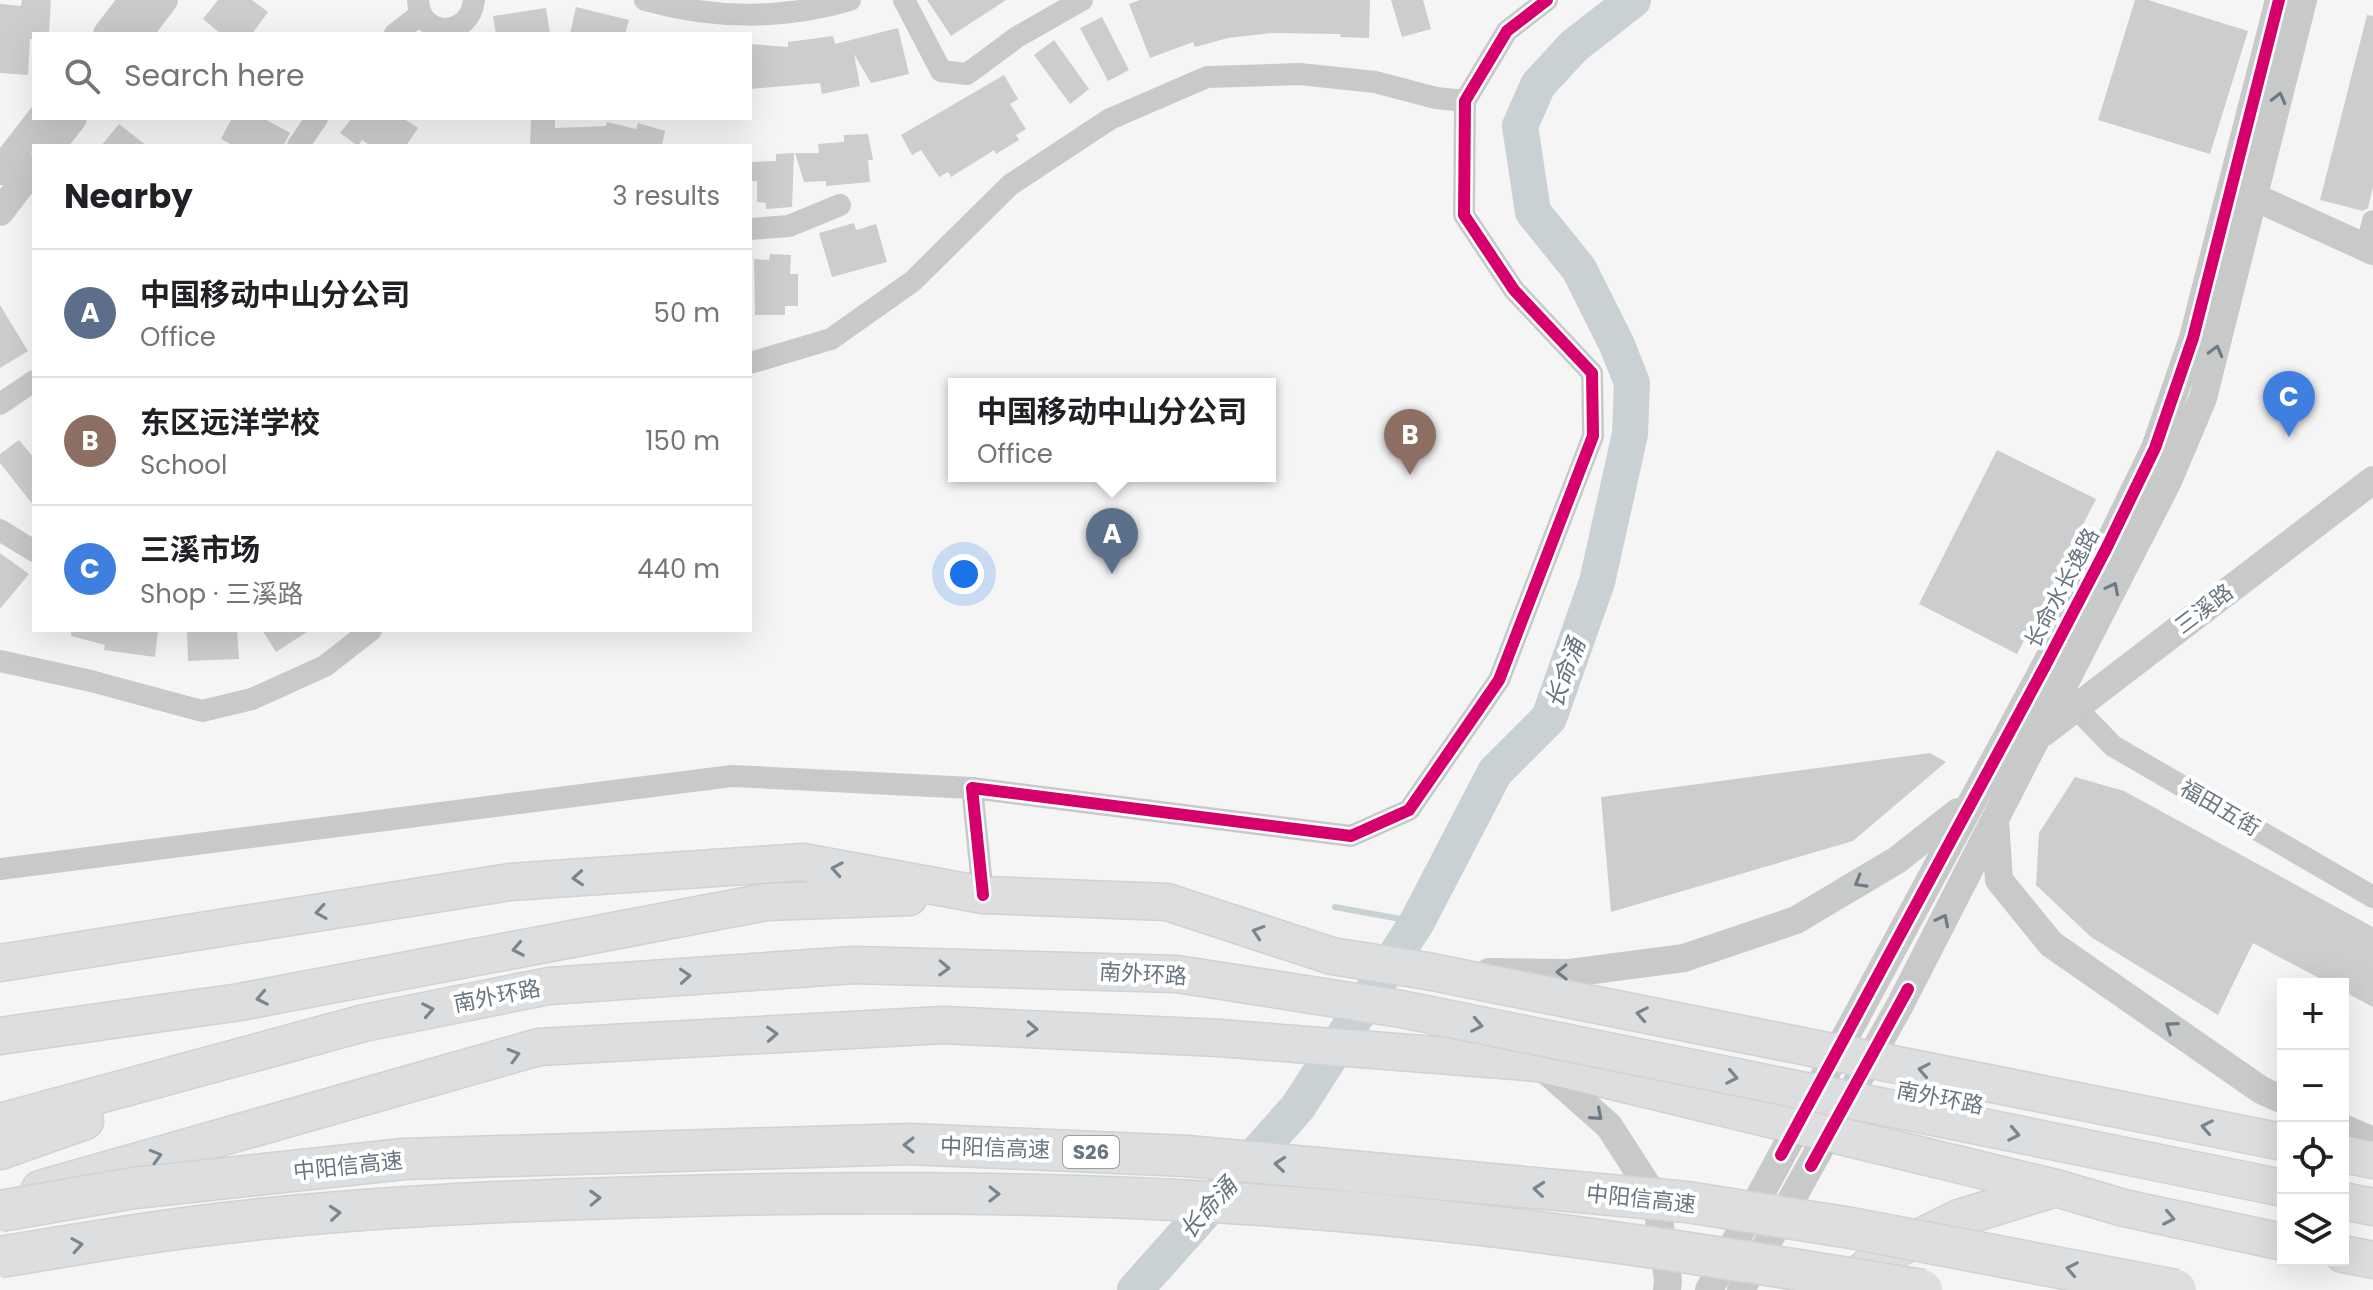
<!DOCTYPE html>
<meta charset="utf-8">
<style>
body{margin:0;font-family:Poppins,"Noto Sans SC",sans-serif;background:#f6f6f6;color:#202124}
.controls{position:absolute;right:24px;bottom:24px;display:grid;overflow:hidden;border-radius:0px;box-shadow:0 8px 32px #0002}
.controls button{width:72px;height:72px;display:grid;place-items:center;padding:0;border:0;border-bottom:2px solid #e0e0e0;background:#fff;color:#202124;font:40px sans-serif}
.you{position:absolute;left:964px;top:574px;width:28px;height:28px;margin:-20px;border:6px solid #fff;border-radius:50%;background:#1a73e8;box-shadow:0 0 0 12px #1a73e833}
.badge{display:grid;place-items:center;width:52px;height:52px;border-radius:50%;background:#db2777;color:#fff;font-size:26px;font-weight:700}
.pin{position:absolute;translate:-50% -66px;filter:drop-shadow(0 2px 4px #0008)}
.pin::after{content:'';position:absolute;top:42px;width:28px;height:24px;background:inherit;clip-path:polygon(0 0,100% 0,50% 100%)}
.popup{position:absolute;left:948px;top:378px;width:328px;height:104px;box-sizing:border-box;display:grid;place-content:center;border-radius:0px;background:#fff;filter:drop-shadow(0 2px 6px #0005);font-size:26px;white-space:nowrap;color:#757577}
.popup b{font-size:30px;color:#202124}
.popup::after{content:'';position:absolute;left:50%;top:100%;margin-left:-16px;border:16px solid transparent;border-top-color:#fff}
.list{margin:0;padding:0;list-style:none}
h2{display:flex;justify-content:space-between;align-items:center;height:104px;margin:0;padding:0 32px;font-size:34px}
h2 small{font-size:26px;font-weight:400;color:#757577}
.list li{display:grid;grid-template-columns:52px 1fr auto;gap:24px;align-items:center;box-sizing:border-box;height:128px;padding:0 32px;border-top:2px solid #e0e0e0}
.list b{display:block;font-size:30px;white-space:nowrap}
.list p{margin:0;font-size:26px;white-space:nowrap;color:#757577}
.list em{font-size:26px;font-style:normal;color:#757577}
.icon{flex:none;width:44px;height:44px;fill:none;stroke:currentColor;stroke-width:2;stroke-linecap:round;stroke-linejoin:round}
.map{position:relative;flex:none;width:2373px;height:1290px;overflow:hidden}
.search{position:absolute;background:#fff;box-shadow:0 8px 32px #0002;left:32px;top:32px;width:720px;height:88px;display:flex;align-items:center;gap:20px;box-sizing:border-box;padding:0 28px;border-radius:0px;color:#757577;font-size:30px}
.panel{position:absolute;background:#fff;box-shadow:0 8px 32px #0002;left:32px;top:144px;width:720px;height:488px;border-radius:0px}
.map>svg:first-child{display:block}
</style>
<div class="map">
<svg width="2373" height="1290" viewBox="0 0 2373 1290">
<rect width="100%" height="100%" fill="#f5f5f5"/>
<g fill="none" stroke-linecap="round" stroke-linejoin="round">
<!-- stream -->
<path stroke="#cad1d4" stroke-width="6" d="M1335 907 1417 922"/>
<!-- river -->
<path stroke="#cad1d4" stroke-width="36" d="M1135 1290 1298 1107 1417 922 1495 772 1549 718 1597 582 1630 434 1632 383 1617 345 1579 269 1533 212 1520 126 1538 85 1574 46 1633 0"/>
</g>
<!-- building -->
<path fill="#cccdce" d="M22 0H51L49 34H34V39H30L28 75 0 73V4L21 6Z
M218 0H252L268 12 252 34H221L203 19Z
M927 0H1006L951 36Z
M1140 0H1370L1369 38 1340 37 1341 34 1273 33 1228 38 1195 47 1193 42 1150 58 1129 4Z
M1391 0H1423L1431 29 1402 37Z
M2135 0H2148L2248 31 2210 154 2098 120Z
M576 7 629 20 625 34H570Z
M546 8 550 34H496L493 16Z
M2367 15 2373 16V187L2368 208 2363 211 2320 200Z
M1102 17 1129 70 1108 81 1080 28Z
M898 28 909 74 871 83 854 54 860 86 822 94 820 83 750 89V44L788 47V42L833 36 835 44Z
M1054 40 1089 89 1070 104 1034 55Z
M1004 75 1018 99 1010 104 1026 129 1016 135 1019 140 996 154 994 150 951 177 948 172 939 177 921 150 912 155 901 135Z
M232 118H263L290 133 283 146H234L221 139Z
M352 118H403L418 128 406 146H371L362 140 358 146 340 133Z
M531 119H555V128L606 126 607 122 636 129 638 123 665 131 662 146H530Z
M119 124 147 146H101Z
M868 134 873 160H868L870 182 826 186V181L804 182 795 153H819L818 144 844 142V135Z
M794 153 792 207 766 209V203L757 202V181H751V162L776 161V154Z
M854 223 856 230 876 224 887 262 832 277 819 233Z
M770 254 791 255 790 274H798V306H785V315H755L754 259 769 260Z
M0 305 28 351 0 368Z
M19 440 34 458V506L0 463V454Z
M1997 450 2096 499 2017 654 1919 604Z
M0 553 29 574 0 609Z
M71 630H158L155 657 104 650 105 645 71 636Z
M187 630H237L239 659 188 661Z
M262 630H310L276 652Z
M1930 753 1946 762 1853 841 1611 912 1601 797Z
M2075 777 2124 791 2373 927V1007L2343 991V984H2330L2253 943 2218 1015 2091 937 2036 885 2039 833Z"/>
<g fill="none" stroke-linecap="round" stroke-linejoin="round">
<!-- trunk casing -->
<g stroke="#d1d2d2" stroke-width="39">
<path id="trunk" d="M0 963 510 882 803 862 983 895 1167 902 1332 956 1427 971
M0 1036 240 1002 766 902 909 897
M0 1122 364 1023 549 986 854 965 1177 974 1401 1009
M0 1151 85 1121
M2343 1154 2373 1160
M40 1189 539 1047 943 1025 1219 1038 1538 1063 2056 1188
M2343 1201 2373 1207
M2343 1254 2373 1260
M1840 1290 1880 1257 1959 1218 2056 1188 2124 1208 2283 1242"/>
</g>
<!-- minor -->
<path stroke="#c8caca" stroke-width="22" d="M418 0C419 38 470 39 474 0
M645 0C712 19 783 20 850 0
M904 0 941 71 967 74 1017 37 1082 0
M395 34 421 14
M298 146 317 118
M750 229 789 226 840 205
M2366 248 2373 221
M750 363 831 339 913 281 1010 185 1110 119 1207 77 1300 74 1375 82 1436 98 1465 101
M0 404 34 381
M0 530 34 551
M0 661 91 681 202 711 252 699 325 666 371 630
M2076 708 2113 746 2373 897
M0 869 732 776 972 788
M983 895 972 788 1351 836 1409 810 1499 680 1593 436 1592 373 1514 290 1464 215 1465 101 1507 31 1547 0"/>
<!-- tertiary -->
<path stroke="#c8caca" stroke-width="28" d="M107 34 133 0
M138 34 164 0
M51 146 73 118
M0 171 41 118
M2239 190 2373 251
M0 212 34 168
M2043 733 2373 480
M1995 820 1999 880 2051 944 2261 1090 2283 1100
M1489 972 1570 973 1684 958 1796 920 1897 860 1958 812
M1539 1064 1609 1126 1656 1199 1668 1280 1667 1290
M2343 1128 2373 1141
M1709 1290 2044 668 2107 547 2155 448 2193 338 2279 0
M1741 1290 1900 1005 2168 481 2203 398 2303 0"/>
<!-- trunk -->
<use href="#trunk" stroke="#dddedf" stroke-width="36"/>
<!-- trunk-bridge casing -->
<g stroke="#d1d2d2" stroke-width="39" stroke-linecap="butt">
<path id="trunk-bridge" d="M1427 971 2283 1142
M1401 1009 2283 1188"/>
</g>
<!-- motorway-bridge casing -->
<g stroke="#d1d2d2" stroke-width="43" stroke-linecap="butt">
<path id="motorway-bridge" d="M0 1211 134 1188 404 1159 910 1144 1187 1156 1687 1202 1851 1228 2176 1290
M0 1257C64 1247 128 1235 192 1227 355 1206 521 1200 686 1196 951 1189 1216 1194 1480 1225 1628 1242 1775 1266 1922 1290"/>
</g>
<!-- trunk-bridge -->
<use href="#trunk-bridge" stroke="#dddedf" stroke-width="36"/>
<!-- motorway-bridge -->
<use href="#motorway-bridge" stroke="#dddedf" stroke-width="40"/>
<!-- cycleway casing -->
<g stroke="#fff" stroke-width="17">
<path id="cycleway" d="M983 895 972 788 1351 836 1409 810 1499 680 1593 436 1592 373 1514 290 1464 215 1465 101 1507 31 1547 0
M1781 1155 2044 668 2107 547 2155 448 2193 338 2279 0
M1811 1166 1908 989"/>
</g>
<!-- cycleway -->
<use href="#cycleway" stroke="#d6006c" stroke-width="12"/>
</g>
<!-- one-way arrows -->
<defs><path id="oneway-chevron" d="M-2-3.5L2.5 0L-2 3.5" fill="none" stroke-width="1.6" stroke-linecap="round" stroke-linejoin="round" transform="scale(2)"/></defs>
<g stroke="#6e7a85">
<use href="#oneway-chevron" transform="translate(2279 98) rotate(-76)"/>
<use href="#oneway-chevron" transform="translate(2216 351) rotate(-75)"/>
<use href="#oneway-chevron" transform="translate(2113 588) rotate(-63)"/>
<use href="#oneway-chevron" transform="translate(1860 882) rotate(150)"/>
<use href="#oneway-chevron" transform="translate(1943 920) rotate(-63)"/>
<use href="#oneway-chevron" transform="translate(1562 972) rotate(179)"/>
<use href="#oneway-chevron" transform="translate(2171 1027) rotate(-145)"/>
<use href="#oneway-chevron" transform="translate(1597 1115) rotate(41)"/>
</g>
<g stroke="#7a868f">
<use href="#oneway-chevron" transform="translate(837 869) rotate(-170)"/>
<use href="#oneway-chevron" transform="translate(578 878) rotate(176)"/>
<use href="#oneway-chevron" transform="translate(321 912) rotate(171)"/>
<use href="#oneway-chevron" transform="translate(1258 932) rotate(-162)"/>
<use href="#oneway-chevron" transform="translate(518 949) rotate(169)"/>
<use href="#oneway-chevron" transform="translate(944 968) rotate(2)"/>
<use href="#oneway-chevron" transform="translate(685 976) rotate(-4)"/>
<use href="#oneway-chevron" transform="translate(262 998) rotate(169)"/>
<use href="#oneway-chevron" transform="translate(428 1010) rotate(-11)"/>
<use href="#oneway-chevron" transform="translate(1642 1014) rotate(-169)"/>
<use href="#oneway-chevron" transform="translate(1477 1025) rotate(11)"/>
<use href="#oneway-chevron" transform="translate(1032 1029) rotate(3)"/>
<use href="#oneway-chevron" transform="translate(772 1034) rotate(-3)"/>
<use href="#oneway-chevron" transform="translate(514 1055) rotate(-16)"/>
<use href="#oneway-chevron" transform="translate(1924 1070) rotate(-169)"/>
<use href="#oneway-chevron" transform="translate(1732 1077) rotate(11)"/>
<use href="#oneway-chevron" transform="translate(2207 1127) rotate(-169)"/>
<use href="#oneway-chevron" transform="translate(2014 1134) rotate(11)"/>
<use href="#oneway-chevron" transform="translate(909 1145) rotate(180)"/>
<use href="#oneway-chevron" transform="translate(156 1156) rotate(-16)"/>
<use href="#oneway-chevron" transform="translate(1280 1164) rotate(-175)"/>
<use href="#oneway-chevron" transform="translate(1539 1189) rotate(-175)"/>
<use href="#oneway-chevron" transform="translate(994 1194) rotate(1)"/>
<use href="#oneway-chevron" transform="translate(595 1198) rotate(-2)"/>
<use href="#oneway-chevron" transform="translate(335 1213) rotate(-5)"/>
<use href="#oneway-chevron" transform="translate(2169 1218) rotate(12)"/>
<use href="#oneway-chevron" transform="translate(77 1245) rotate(-9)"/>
<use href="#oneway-chevron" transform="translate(2072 1269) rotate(-169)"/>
</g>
<g text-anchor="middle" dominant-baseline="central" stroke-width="8" stroke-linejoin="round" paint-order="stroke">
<!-- shield labels -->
<rect fill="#fff" stroke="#969fa7" stroke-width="2" x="1063" y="1136" width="56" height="32" rx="6"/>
<g font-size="20" font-weight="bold" fill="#697681">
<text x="1091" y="1152">S26</text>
</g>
<!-- street labels -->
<g font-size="22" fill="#697681" stroke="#fff">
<text transform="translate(2062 588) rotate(-62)">长命水长逸路</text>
<text transform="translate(2204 609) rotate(-37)">三溪路</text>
<text transform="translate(2220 808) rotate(30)">福田五街</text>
<text transform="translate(1143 974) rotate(3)">南外环路</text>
<text transform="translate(497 996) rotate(-11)">南外环路</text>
<text transform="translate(1940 1098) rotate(11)">南外环路</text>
<text transform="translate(995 1148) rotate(2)">中阳信高速</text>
<text transform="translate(348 1166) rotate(-6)">中阳信高速</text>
<text transform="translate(1641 1199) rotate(6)">中阳信高速</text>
</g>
<!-- water labels -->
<g font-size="24" font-style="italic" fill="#65777e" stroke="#fff">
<text transform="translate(1565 673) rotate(-70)">长命涌</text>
<text transform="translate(1208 1208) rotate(-48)">长命涌</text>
</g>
</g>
</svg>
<div class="controls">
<button>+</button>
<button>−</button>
<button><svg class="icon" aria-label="locate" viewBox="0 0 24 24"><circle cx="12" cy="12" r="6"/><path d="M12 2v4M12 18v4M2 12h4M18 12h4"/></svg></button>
<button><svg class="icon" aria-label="layers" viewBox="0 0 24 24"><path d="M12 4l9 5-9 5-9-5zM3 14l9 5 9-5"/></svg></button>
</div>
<div class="you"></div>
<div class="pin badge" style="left:1112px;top:574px;background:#5c6f8a">A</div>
<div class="popup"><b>中国移动中山分公司</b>Office</div>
<div class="pin badge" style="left:1410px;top:475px;background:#8d6e63">B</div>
<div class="pin badge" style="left:2289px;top:437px;background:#3f7fe0">C</div>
<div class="search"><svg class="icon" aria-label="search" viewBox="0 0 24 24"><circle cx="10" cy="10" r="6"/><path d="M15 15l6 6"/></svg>Search here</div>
<section class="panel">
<h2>Nearby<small>3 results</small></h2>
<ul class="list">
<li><span class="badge" style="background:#5c6f8a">A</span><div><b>中国移动中山分公司</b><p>Office</p></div><em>50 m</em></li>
<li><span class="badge" style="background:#8d6e63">B</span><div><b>东区远洋学校</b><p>School</p></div><em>150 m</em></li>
<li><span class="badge" style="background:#3f7fe0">C</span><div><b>三溪市场</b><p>Shop · 三溪路</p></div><em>440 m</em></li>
</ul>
</section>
</div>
